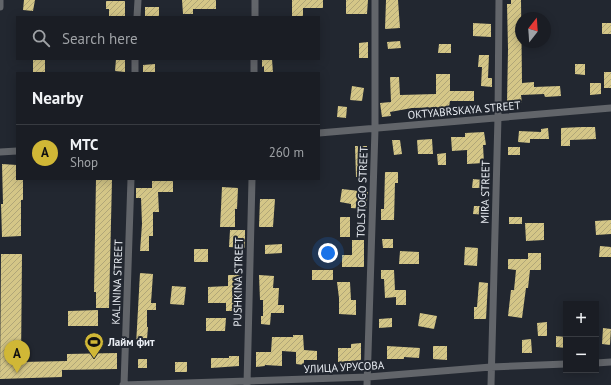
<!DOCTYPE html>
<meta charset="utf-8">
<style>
body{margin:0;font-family:"PT Sans",sans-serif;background:#23262c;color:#f1f3f6}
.controls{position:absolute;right:12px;bottom:12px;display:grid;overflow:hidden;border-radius:0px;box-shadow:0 2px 10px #0003}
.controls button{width:36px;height:36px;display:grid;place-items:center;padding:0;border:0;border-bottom:1px solid #383b41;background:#1a1d24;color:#f1f3f6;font:20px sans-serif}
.compass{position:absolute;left:515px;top:12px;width:36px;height:36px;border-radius:50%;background:#1a1d24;box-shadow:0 2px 10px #0003;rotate:17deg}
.you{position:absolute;left:328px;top:253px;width:14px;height:14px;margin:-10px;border:3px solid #fff;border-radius:50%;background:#1a73e8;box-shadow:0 0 0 6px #1a73e833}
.badge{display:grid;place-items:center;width:26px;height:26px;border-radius:50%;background:#d0b736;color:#111;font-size:13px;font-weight:700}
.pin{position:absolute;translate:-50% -33px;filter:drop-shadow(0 1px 2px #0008)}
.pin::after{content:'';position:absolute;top:21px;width:14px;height:12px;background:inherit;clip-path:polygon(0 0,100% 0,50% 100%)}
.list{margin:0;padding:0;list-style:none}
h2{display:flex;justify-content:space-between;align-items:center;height:52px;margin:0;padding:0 16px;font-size:17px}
h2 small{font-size:13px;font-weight:400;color:#9fa2a6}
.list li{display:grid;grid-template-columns:26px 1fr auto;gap:12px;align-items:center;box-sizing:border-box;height:56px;padding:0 16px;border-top:1px solid #383b41}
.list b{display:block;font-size:15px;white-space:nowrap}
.list p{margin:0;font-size:13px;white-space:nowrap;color:#9fa2a6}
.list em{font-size:13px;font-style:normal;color:#9fa2a6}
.icon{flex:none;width:22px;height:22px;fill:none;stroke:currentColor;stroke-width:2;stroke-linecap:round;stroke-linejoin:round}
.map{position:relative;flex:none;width:611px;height:385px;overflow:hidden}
.search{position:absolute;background:#1a1d24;box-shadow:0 2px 10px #0003;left:16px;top:16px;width:304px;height:44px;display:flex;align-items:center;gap:10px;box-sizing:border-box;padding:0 14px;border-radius:0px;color:#9fa2a6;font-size:15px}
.panel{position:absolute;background:#1a1d24;box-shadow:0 2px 10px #0003;left:16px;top:72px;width:304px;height:108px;border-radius:0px}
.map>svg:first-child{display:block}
</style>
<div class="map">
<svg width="611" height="385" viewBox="0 0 611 385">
<defs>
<pattern id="building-hatch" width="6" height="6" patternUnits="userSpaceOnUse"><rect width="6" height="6" fill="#d4c687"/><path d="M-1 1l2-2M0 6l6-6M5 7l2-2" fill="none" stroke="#b0a678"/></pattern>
</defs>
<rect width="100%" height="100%" fill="#222730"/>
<!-- building -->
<path fill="url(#building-hatch)" d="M24 0H35L33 11 23 10Z
M182 0H216V9H193V14H183Z
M292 0H323V8H303V17H292Z
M346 0H368L367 14H346Z
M386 0H398L400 28 385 29Z
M511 0H521L522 83 534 82V87L560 86 561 96 545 97 544 94 521 95 522 103H507L508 49 507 4H511Z
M106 1H125V17H109V9H106Z
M145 7H159V17L145 16Z
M473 23 491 24V37L473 36Z
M602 23H611V34H602Z
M400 41 401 48 388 49 387 42Z
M368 42V58H359V43Z
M439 44H451V53H438Z
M479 55H489L488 78H492V87L481 86 482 67H478Z
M116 59H125V72L115 71Z
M272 59 273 73H264V66L262 67V60Z
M33 60H45V72H33Z
M155 64V73H143V65Z
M575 64H585V75L575 74Z
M604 72H611V88H604Z
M436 74H450V91H474V101H450L449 107 412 108 390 112 391 116 382 117 380 103 391 102 390 77H399L400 95 436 94Z
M590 83H601V94L590 95Z
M352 86 364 88 362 101 350 100Z
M338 106 347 107 346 118 337 117Z
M582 127H595L596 139 570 140V146H561V128Z
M548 128 549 139H530V143L518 142 519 131 541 132V129Z
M484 132 486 145H483L484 163 467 164V150L452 151 451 137H465V133Z
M432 139 433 154H418L417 140Z
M392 140H400L402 154 394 155Z
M355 146H367L366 163H365V177H356Z
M508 147H520V155H508Z
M446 153V165H438L437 154Z
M2 164 17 165V179H23V200H21V236L2 237 1 204H3Z
M385 172H398V183H395L394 220H381V209H384Z
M96 179H112L109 308H96V292H94Z
M473 179 483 180V188H472Z
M152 181H173V192H158L159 212H153V236H149V251H140L142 224 141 198H136V188H152Z
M222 187 238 188 237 209H235V227H220Z
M342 189 368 192 366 209 351 208V204L340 202Z
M260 199H275L273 227H259Z
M474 206H489V215L473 214Z
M340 217H350V237H340Z
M509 217H522V224H509Z
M611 220V234L596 235 595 221Z
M525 223H544V240L526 241Z
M230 230H245V248L229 247Z
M382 239H393V248H383Z
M352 240H364V267H342V255H352Z
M282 244V253L265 254V245Z
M600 246 611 247V257H599Z
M465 247 478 248 477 266 464 265Z
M194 249H208V262H194Z
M400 251 419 252V264H399Z
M528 253H541V270H530L528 288H526L522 318 508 316 511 290H514L516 270 508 269V259H528Z
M1 254H22L21 362 67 361V354L117 353V369L62 370V377L0 379Z
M312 270H333V280H312Z
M381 270H394L395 290H406V305H396V297L385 298 384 279H381Z
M140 273 153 274 151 303H156V310H147V327H148L147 339H154L153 346 136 345Z
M228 275H241L242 301H239L240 311H226V303H208V287L228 286Z
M259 275 274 276 273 288H279L278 305H284V313H271L270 325 261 324V316H263V300H260Z
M337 282H350L351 300H356V315L339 314V298Z
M479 282 488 283 486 319H474V307H477Z
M172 286 186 287 184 305 170 304Z
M98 310V326H68V311Z
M420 313 437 316 434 329 418 326Z
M206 318H226L225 331H206Z
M392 318V327L379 328V319Z
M547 322V336H538L537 323Z
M603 328 611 329 610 345 602 344Z
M293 335H303L304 350 317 351V360H304V365L296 364V352L282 351V366L265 365V366L256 367V352H271L272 337H293Z
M556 336 566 337V348L556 347Z
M531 339 532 353H522V340Z
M361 343V360L338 362V348H351V344Z
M387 346 420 348 419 358 404 357V359H387Z
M433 346H447V360L433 359Z
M229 356H239V366L211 368V358H229Z
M138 359H147V368H138Z
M175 362H187V372H175Z"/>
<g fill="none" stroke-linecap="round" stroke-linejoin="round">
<!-- minor -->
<path stroke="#62656a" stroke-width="7" d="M0 7V0
M137 17 138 0
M255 17V0
M135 73V59
M254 73V59
M319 133 611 108
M0 152 17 151
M596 363 611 362
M123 385 368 377 491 367 566 364
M124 385 131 179
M247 385 252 179
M367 385 375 129V0
M491 385 498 117 499 0"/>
</g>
<!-- icons -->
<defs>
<g id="stadium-pin" transform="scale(1)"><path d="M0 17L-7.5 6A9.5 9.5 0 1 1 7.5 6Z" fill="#d0b736" stroke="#222730"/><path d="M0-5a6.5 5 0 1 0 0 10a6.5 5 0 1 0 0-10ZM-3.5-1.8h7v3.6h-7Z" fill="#111"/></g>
</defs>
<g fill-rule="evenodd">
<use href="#stadium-pin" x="94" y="342"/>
</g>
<g text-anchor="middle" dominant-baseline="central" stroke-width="4" stroke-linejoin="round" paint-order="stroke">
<!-- street labels -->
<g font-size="11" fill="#eaeef4" stroke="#222730">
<text transform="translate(464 110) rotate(-5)">OKTYABRSKAYA STREET</text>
<text transform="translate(362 192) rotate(-88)">TOLSTOGO STREET</text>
<text transform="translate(485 192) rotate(-89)">MIRA STREET</text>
<text transform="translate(117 282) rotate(-88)">KALININA STREET</text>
<text transform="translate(238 282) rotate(-89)">PUSHKINA STREET</text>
<text transform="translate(344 367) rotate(-3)">УЛИЦА УРУСОВА</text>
</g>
<!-- poi labels -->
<g font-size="11" font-weight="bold" fill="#eaeef4" stroke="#222730" text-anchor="start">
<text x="108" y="342">Лайм фит</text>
</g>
</g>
</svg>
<div class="controls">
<button>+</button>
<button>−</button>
</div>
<svg class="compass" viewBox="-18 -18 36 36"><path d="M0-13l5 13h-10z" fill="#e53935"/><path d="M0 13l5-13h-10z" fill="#9fa2a6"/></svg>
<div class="you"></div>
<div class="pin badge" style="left:17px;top:373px">A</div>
<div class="search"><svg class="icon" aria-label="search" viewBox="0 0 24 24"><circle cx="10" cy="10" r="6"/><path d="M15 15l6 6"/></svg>Search here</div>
<section class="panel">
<h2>Nearby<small></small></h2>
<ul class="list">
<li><span class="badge">A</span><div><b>МТС</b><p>Shop</p></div><em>260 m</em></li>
</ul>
</section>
</div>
